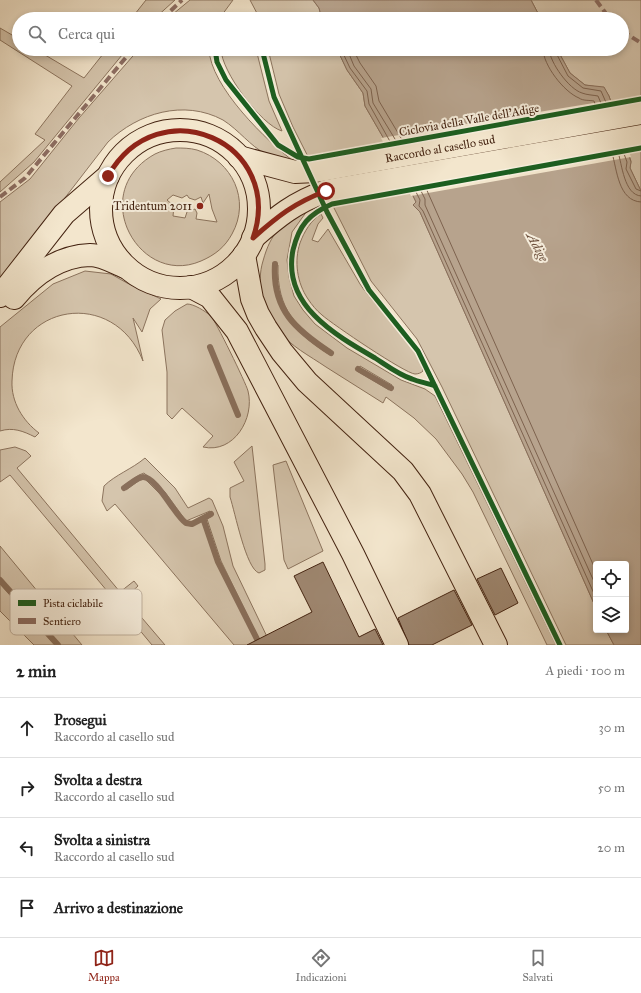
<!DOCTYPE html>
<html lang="it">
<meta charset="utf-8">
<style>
body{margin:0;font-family:"IM FELL Great Primer",serif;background:#f6f6f6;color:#222}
.controls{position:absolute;right:12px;bottom:12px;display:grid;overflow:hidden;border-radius:4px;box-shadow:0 2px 6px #0003}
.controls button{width:36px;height:36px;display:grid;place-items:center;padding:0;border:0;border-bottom:1px solid #e0e0e0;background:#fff;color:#222;font:20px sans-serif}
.stop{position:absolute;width:12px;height:12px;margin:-9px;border:3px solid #8f2418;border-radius:50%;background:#fff}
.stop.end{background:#8f2418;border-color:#fff;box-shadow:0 1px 4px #0008}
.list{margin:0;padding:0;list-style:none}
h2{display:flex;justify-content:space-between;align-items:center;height:52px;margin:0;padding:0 16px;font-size:17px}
h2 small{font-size:13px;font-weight:400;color:#767676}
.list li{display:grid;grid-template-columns:26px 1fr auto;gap:12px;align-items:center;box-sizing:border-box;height:60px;padding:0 16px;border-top:1px solid #e0e0e0}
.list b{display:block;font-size:15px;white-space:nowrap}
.list p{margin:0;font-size:13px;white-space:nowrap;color:#767676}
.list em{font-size:13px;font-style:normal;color:#767676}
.icon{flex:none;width:22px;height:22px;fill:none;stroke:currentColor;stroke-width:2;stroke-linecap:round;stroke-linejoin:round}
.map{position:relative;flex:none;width:641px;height:645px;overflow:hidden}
.search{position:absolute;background:#fff;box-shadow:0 2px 6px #0003;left:12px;right:12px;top:12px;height:44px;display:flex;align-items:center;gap:10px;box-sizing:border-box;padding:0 14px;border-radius:22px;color:#767676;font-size:15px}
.sheet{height:292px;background:#fff}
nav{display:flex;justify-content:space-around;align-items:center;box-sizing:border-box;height:56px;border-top:1px solid #e0e0e0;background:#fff;font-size:11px;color:#767676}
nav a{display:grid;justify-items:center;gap:2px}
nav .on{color:#8f2418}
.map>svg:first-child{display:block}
</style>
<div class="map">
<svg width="641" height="645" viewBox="0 0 641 645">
<rect width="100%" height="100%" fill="#f3e6cd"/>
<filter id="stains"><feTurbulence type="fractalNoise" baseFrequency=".005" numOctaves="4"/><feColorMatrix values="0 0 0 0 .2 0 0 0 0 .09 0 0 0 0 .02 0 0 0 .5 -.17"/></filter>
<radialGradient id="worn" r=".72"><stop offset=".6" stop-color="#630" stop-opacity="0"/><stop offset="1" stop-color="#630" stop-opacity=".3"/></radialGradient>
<!-- green -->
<path fill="#d5c5ad" stroke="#8c745e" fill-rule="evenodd" d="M146 0H175L154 19H131Z
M190 0H233L219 19H167Z
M250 0H313L319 8 322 19H260Z
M531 0H641V191L630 168 631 161 609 96 604 88 585 85 570 73 557 49H622V19H541Z
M0 28 19 39V49H35L84 78 107 49H127L34 162 0 192V182L45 140 35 134 72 86 0 40Z
M139 49H209C210 86 267 142 296 163 286 160 275 158 266 154 250 146 239 130 223 120 184 99 138 113 108 142L0 282V202L30 179 79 118Z
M221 49H256L269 101 282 131C261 125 221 71 221 49Z
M268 49H337L347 70 363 93 365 106 395 158 416 202 413 205 420 212 596 608V630H606L614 645H566L442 387 417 339 371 281 293 127 279 94Z
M176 148C182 148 190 148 197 150 232 161 251 200 232 234 225 247 215 255 201 261 139 288 86 192 155 154 161 151 169 149 176 148ZM209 194 212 209 217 222 196 219 197 213 195 209 190 211 188 209 185 218 173 216 174 206 167 200 173 195 182 198 187 195 189 198 195 200 201 197 203 203Z
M307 211 292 232 287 260 289 277 294 296 303 310 315 324 347 348 401 380 425 389 435 396 556 645H547L473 492 462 474 436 439 414 418 386 397 383 403C364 391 345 379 326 367 310 356 290 346 278 330 263 312 256 283 263 261 271 232 281 224 307 211ZM274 265H278C277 310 296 328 332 351L330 355C296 334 269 307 274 265ZM360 366 392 385 389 390 357 371Z
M321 214 323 218 318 224 312 240 318 242 328 229C339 247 349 266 360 284 375 307 420 347 423 371 421 373 418 374 415 374 406 374 332 324 322 315 316 310 312 305 308 299 297 283 294 261 300 243 304 232 311 220 321 214Z
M85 271 111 274 127 283 161 299 150 309 142 332 133 318 143 361C114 287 14 303 12 381 11 402 23 421 39 433L35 437C23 431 13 427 0 431V327L53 284Z
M187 304C194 304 205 311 211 316 215 320 246 383 248 391 255 418 234 454 203 447L213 436 182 408 172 419 167 414V372L162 330 165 320 175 311Z
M252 446 265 564V570L259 573C246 569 235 512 230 497V488L244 481 234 462Z
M15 447 26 451 31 456 17 468 120 592 134 581 138 586 125 598 165 645H152L118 604 105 614 101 608 113 598 10 475 0 482V450Z
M145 458 175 488 188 508 209 498 212 500 223 526 233 566 271 645H262L221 561 207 519 212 516 210 511 186 521 165 492 144 473 139 475 123 486 126 490 140 480 145 479 162 496 184 524 191 526 202 520 215 559 258 645H234L115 504 107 511 102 501 104 486C115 475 132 469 145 458Z
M286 461 323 551 288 569 284 560 273 465Z
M0 546 72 633 82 645H60L0 578Z
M0 584 55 645H34L0 611Z"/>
<!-- water -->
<path fill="#b7a38d" stroke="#896f5b" d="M313 0H531L541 19H322L319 8Z
M337 49H557L570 73 585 85 604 87 609 96 631 162 630 168 641 191V645H614L606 630H626V564H596V608L420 212 413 205 416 202 395 158 365 106 363 93 347 70Z"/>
<!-- pier -->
<path fill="#f3e6cd" d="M612 100 631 157 411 196 381 138Z"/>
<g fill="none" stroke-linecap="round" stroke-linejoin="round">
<!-- shore -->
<path stroke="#7d624e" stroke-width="1" d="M341 49 350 68 367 91 369 104 392 145
M347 49 354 66 371 89 373 103 398 144
M353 49 360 63 376 86 379 101 404 143
M543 49C543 65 564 92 579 98 583 101 589 100 594 101L597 109
M549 49C550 63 569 89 582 93 587 95 593 95 598 96L603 108
M554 49 568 76 583 88 601 91 608 107
M623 151 627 162 626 169 636 189 641 191
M618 152C622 164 624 195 641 196
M612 153C617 169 618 201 641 202
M425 186 596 571
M419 187 425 199V205L596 586
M414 188 420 200 419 206 423 211 596 598"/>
<!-- stream -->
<path stroke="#896f5b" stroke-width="6" d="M275 264C272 310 296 330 331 353
M210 347 238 415
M358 369 391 388
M124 488C129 485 137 477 143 477 157 477 175 516 186 523L192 524 211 514
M203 518 218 562 260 645
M0 580 58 645"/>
</g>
<!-- building -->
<path fill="#9f8872" stroke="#432210" d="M323 562 359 637 375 629 383 645H247L312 612 294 576Z
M501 568 518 603 495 615 477 579Z
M454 590 472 625 432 645H409L398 618Z"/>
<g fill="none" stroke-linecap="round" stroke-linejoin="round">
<!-- major casing -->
<g stroke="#432210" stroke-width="24">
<g id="major">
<circle cx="180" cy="209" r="79"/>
<path id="s1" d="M239 157 295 172 316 171 641 113"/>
<path d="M253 238C278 216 294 203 326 191L641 136"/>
<path d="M0 296 64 214 108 176"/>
<path d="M14 298C33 275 59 256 90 255 102 255 115 263 125 267"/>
</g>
</g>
<!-- highway casing -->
<g stroke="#432210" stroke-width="24">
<path id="highway" d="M244 255 252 299 258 314 266 328 282 352 307 382 403 471 420 494 496 645
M191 287 210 297 237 331 353 554 397 645"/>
</g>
<!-- major -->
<use href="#major" stroke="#f3e6cd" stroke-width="22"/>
<!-- highway -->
<use href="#highway" stroke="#f3e6cd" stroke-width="22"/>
<!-- quiet -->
<path stroke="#8d6e63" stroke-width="4" stroke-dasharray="8 4" stroke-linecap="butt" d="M596 0 610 19
M162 19 182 0
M622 31 641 43
M0 197 25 178 133 49"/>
<!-- cycleway casing -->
<g stroke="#f7efde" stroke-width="8">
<path id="cycleway" d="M215 49 217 62 226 80 278 145 298 157 309 159 641 99
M262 49 274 97 327 212 369 290 418 351 560 645
M435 386C427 383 419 382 412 379 399 375 386 365 375 358 335 335 282 305 293 250 299 225 309 214 332 204L641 148"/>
</g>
<!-- cycleway -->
<use href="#cycleway" stroke="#1b5e20" stroke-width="5"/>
</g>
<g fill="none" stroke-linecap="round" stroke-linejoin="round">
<!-- route -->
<path stroke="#8f2418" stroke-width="5" d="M108 176C159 86 286 143 253 238 278 216 294 203 326 191"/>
</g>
<!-- markers -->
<circle fill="#8f2418" stroke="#f7efde" stroke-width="1.5" cx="200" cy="206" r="4"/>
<g text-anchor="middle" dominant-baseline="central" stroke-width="4" stroke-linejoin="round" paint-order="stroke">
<!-- street labels -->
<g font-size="12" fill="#432210" stroke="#f7efde">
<text transform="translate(469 120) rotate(-10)">Ciclovia della Valle dell'Adige</text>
<text stroke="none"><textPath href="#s1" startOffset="205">Raccordo al casello sud</textPath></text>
</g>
<!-- poi labels -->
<g font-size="12" fill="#432210" stroke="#f7efde" text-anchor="end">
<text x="192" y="206">Tridentum 2011</text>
</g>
<!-- water labels -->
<g font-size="13" font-style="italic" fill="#6c4f3c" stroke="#f7efde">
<text transform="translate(537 247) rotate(62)">Adige</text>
</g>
</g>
<!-- legend -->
<rect x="10" y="589" width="132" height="46" rx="6" fill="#f7efde" stroke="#c1b2a0" stroke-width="1"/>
<rect x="18" y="600" width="18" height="6" fill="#1b5e20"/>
<rect x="18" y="618" width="18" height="6" fill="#8d6e63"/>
<g font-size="11" fill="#432210">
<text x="43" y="607">Pista ciclabile</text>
<text x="43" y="625">Sentiero</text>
</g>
<rect width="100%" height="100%" filter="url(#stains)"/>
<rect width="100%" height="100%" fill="url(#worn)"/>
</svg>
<div class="controls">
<button><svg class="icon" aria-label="locate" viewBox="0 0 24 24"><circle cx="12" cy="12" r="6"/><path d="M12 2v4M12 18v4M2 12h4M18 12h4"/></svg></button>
<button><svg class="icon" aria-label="layers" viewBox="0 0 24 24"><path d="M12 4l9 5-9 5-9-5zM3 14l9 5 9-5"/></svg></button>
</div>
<div class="stop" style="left:326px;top:191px"></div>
<div class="stop end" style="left:108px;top:176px"></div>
<div class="search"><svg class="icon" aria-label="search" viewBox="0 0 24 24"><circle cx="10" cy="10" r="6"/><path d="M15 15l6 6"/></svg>Cerca qui</div>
</div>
<section class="sheet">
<h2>2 min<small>A piedi · 100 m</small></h2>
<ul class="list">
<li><svg class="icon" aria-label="ahead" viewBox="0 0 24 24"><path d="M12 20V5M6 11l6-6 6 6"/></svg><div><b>Prosegui</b><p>Raccordo al casello sud</p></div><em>30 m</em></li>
<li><svg class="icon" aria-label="right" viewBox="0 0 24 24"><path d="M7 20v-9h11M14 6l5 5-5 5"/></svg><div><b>Svolta a destra</b><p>Raccordo al casello sud</p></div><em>50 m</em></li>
<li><svg class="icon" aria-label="left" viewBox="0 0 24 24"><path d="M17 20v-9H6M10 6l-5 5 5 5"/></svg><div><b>Svolta a sinistra</b><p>Raccordo al casello sud</p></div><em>20 m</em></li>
<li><svg class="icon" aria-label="arrive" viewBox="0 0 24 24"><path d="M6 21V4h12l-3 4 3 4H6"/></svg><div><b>Arrivo a destinazione</b></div></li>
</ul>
</section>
<nav>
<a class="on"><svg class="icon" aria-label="map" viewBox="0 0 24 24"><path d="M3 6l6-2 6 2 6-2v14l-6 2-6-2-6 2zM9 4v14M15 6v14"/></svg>Mappa</a>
<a><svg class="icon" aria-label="directions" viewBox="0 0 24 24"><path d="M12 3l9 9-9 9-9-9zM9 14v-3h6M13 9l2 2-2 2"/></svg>Indicazioni</a>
<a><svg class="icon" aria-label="saved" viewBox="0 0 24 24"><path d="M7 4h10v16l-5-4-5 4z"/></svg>Salvati</a>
</nav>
